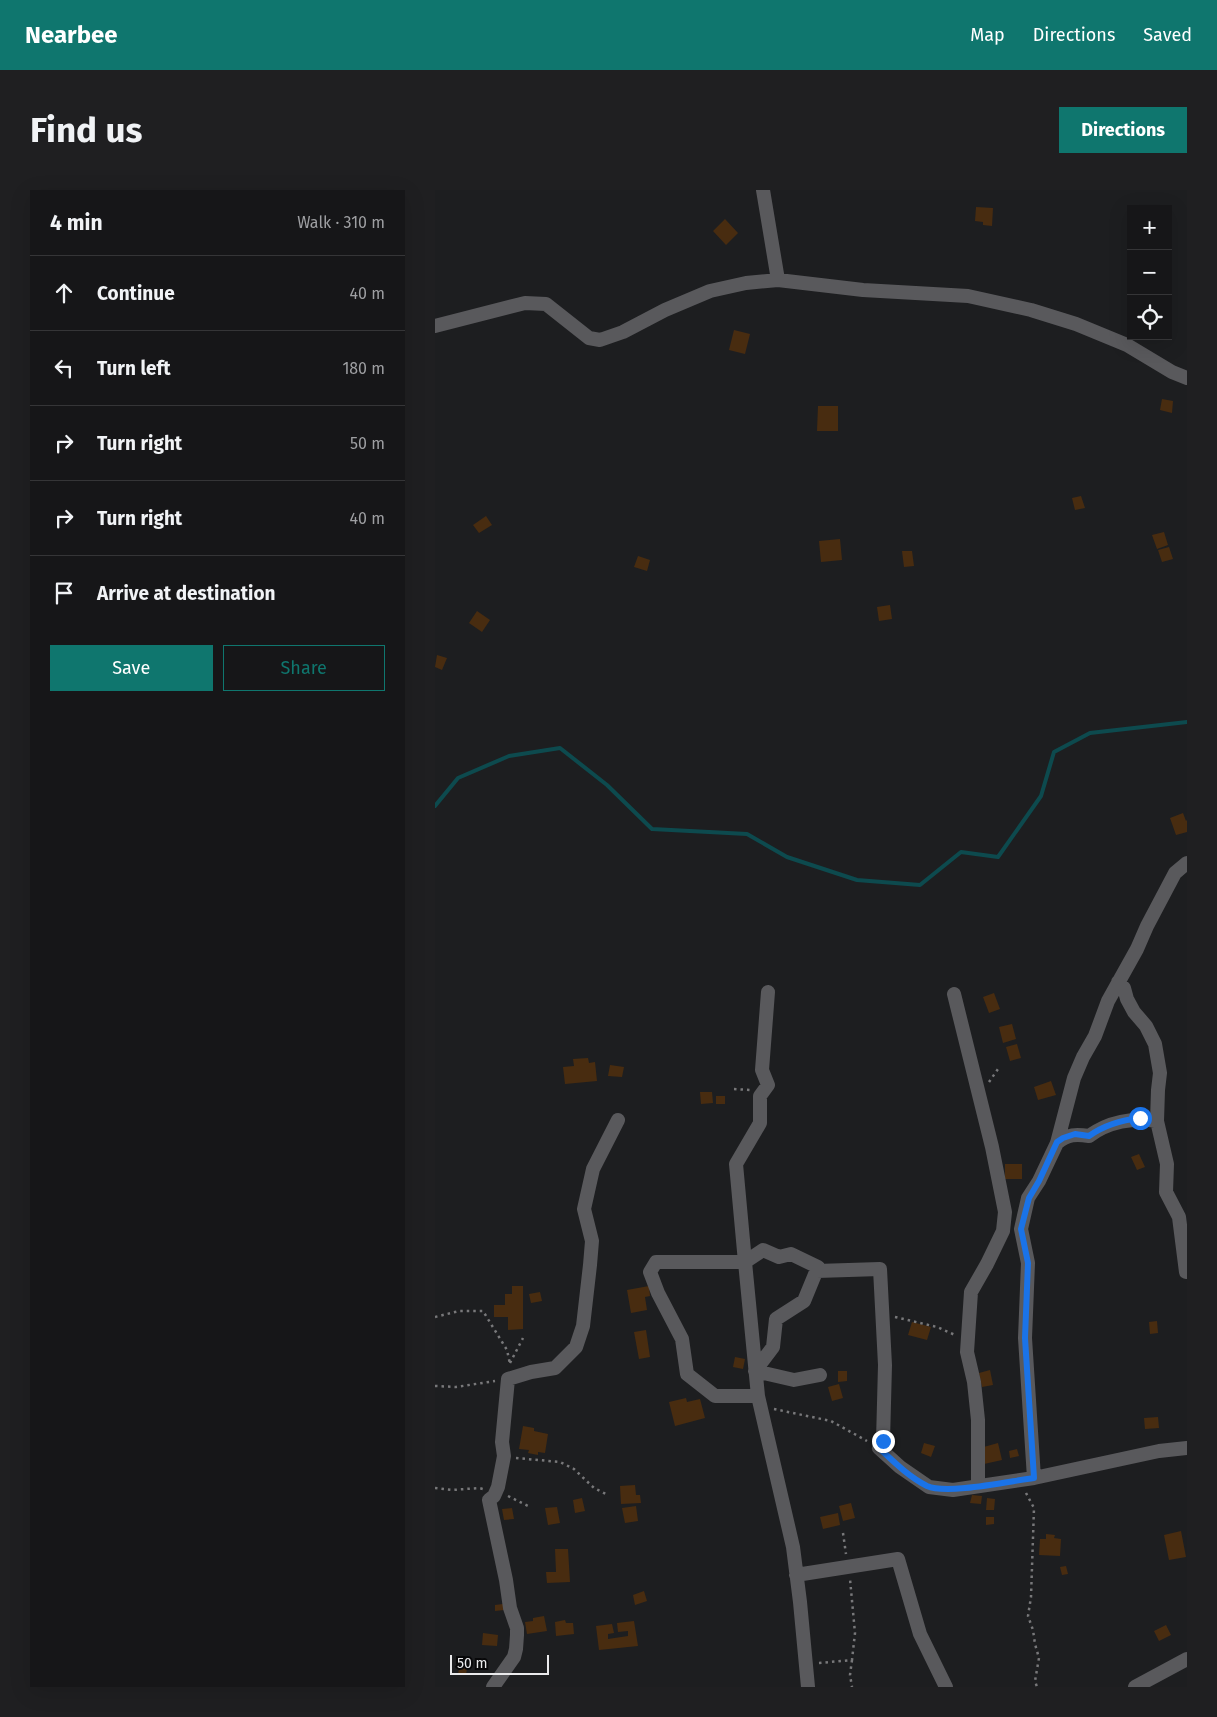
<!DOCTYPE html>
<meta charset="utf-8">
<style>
body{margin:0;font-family:"Fira Sans",sans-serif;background:#1f1f21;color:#f1f3f6}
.controls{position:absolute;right:15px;top:15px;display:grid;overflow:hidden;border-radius:0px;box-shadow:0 5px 20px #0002}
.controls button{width:45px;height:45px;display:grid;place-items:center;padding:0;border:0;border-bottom:1px solid #353537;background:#161618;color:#f1f3f6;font:25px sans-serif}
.scale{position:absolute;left:15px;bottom:12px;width:99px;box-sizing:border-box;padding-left:5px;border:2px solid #eaeaec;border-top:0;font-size:14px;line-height:18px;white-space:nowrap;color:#eaeaec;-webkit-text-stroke:4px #080809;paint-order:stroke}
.stop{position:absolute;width:15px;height:15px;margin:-11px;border:4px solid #1a73e8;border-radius:50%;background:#fff}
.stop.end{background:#1a73e8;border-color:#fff;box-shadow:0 1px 5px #0008}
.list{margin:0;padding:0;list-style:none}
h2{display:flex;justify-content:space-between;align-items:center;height:65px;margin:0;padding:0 20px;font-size:21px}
h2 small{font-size:16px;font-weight:400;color:#9e9fa2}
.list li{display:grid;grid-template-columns:32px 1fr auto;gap:15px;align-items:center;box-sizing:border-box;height:75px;padding:0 20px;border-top:1px solid #353537}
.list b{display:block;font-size:19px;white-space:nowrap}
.list em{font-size:16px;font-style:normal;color:#9e9fa2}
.actions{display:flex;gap:10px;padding:15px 20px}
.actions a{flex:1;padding:11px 0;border:1px solid #0f766e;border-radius:0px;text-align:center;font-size:18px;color:#0f766e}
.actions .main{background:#0f766e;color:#fff}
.icon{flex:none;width:28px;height:28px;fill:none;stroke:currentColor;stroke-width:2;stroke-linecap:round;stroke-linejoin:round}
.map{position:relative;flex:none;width:752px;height:1497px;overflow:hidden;border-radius:0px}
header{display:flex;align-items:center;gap:30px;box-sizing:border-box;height:70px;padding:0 25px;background:#0f766e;color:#fff}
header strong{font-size:24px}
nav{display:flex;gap:28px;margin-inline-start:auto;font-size:18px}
.intro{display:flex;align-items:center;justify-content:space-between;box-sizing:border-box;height:120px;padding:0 30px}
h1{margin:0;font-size:35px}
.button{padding:12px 22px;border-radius:0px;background:#0f766e;color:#fff;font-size:18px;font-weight:700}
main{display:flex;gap:30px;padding:0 30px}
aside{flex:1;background:#161618;border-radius:0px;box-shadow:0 5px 20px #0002}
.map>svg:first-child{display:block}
</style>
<header>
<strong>Nearbee</strong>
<nav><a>Map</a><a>Directions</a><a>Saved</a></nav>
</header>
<div class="intro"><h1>Find us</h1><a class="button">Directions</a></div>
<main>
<aside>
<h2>4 min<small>Walk · 310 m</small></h2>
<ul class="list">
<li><svg class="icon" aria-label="ahead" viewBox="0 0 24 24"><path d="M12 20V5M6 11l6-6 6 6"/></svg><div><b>Continue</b></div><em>40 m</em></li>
<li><svg class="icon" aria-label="left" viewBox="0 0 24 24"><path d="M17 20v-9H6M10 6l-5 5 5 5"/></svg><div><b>Turn left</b></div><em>180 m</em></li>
<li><svg class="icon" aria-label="right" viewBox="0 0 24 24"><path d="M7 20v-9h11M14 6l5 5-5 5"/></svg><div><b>Turn right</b></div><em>50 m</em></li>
<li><svg class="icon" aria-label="right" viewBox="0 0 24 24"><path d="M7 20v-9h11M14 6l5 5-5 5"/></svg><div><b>Turn right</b></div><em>40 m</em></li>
<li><svg class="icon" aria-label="arrive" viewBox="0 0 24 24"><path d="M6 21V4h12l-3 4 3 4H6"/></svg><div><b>Arrive at destination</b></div></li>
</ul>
<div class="actions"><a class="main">Save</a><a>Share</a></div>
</aside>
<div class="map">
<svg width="752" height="1497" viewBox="0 0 752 1497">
<rect width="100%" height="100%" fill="#1d1e20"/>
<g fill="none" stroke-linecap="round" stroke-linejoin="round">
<!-- stream -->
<path stroke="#0d4a4e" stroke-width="4" d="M0 616 23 588 74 566 125 558 172 595 217 639 312 644 352 667 422 690 485 695 526 662 563 667 606 606 619 562 655 543 752 532"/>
</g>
<!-- building -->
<path fill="#482c10" d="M541 17 558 18 557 36 548 35V32L540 31Z
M290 29 303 43 291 55 278 41Z
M299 140 315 144 310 164 294 160Z
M727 209 738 211 737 223 725 220Z
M383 216H403V241H382Z
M646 306 650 318 640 320 637 308Z
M51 326 57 335 44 343 38 335Z
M729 342 733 355 722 359 717 345Z
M405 349 407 370 386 372 384 351Z
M734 357 738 369 727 372 723 360Z
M467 361H477L479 376 469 377Z
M203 366 215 370 212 381 199 377Z
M455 415 457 429 444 431 442 417Z
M42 421 55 430 47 442 34 433Z
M2 465 12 468 7 480 0 477Z
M748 623 751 631 752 630V642L741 645 735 628Z
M559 803 565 819 554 823 548 807Z
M577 834 581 849 568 853 564 837Z
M582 854 586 868 575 871 571 857Z
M153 868 154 873 160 872 162 891 130 894 128 877 139 876 138 869Z
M175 875 189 877 187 887 173 886Z
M616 891 621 905 603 910 599 897Z
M265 902H277L278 913 266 914Z
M281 906H290V914H281Z
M704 964 710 977 702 980 696 967Z
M570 974H587V989H570Z
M77 1096H88V1139L73 1140V1127H59V1115H70V1104H77Z
M214 1096 215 1106 210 1107 212 1120 196 1123 192 1100Z
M105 1102 107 1111 96 1113 94 1104Z
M722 1131 723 1143 715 1144 714 1132Z
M477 1132 496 1137 492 1150 473 1145Z
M211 1140 215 1167 204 1169 199 1142Z
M300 1167 310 1169 308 1179 298 1177Z
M555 1180 558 1195 547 1197 544 1183Z
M403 1181H412V1191L403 1192Z
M404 1194 408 1208 397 1211 393 1197Z
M251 1208 252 1212 265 1209 270 1228 240 1236 234 1212Z
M723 1227 724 1238 710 1239 709 1228Z
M88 1236 99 1238V1241L113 1244 110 1263 103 1262V1265L93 1263 94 1260 84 1259Z
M489 1253 500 1256 496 1267 486 1263Z
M563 1253 567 1270 549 1274 545 1258Z
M582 1259 584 1266 575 1268 574 1261Z
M200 1295 201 1305H205L206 1313 186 1314 185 1296Z
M537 1305 547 1306 546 1314 535 1313Z
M147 1308 150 1321 140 1323 138 1310Z
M552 1308 560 1309 559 1320H551Z
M416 1313 420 1328 408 1331 404 1316Z
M201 1316 203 1331 190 1333 187 1318Z
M122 1317 125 1333 113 1335 110 1318Z
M77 1318 79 1329 69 1330 67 1319Z
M403 1323 405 1335 388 1339 385 1327Z
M551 1327H559V1334L551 1335Z
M746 1341 751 1367 734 1370 729 1345Z
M611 1344 620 1345 619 1348 626 1349 625 1366 604 1365 605 1349H611Z
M120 1359H133L135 1392 112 1393 111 1382H121Z
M631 1376 633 1384 627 1385 625 1377Z
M209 1401 212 1411 200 1415 198 1405Z
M68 1414 69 1420 60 1421V1415Z
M109 1426 112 1441 92 1444 90 1432 98 1431V1428Z
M130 1430 131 1433H138L139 1444 121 1446 120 1432Z
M199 1431 203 1456 164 1460 161 1436 177 1434 179 1443 173 1444V1449L193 1446V1441L183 1442 182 1433Z
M731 1435 736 1445 724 1451 719 1441Z
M48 1443 63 1445 62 1456 47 1455Z
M24 1478H32L31 1485H23Z"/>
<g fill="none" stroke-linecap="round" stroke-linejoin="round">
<!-- path -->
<path stroke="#78787a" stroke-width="2.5" stroke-dasharray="2.5 4" stroke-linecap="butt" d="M554 892 563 879
M299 899 315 900
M0 1127 24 1121H48L72 1160 75 1174
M460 1127 502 1137 520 1145
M75 1173 88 1148
M0 1196 21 1197 60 1191
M339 1219 396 1231 432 1251
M81 1268 125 1272 139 1279 159 1298 171 1304
M0 1298 17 1300 44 1298 48 1299
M591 1303 599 1318 596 1407 593 1426 598 1440 600 1454 604 1468 600 1491 602 1497
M73 1306 95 1317
M408 1343 411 1364
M417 1470 415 1485 417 1497
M384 1473 417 1470 420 1443 415 1389"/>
<!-- street -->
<path stroke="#59595c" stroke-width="14" d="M328 0 343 90
M0 136 90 113 111 114 154 148 165 150 188 142 230 120 275 101 311 93 343 90 428 100 533 106 596 120 641 134 692 155 737 182 752 188
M683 792 689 798 692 809 699 822 711 836 720 854 725 883 723 900 722 931 732 974 731 1002 744 1027 751 1082
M333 802 327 880 333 895 325 906V933L301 974 310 1072H221L215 1082 223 1103 247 1149 252 1184 280 1206H323L310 1072 328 1060 344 1067 356 1064 383 1077 369 1111 341 1129 338 1157 320 1181 359 1190 385 1185
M519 804 557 957 570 1022 568 1041 552 1074 536 1102 532 1162 539 1192 543 1230V1296
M622 953C633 944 641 944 654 946 673 932 698 927 722 931
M382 1081 445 1079 450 1175 448 1251 444 1258 465 1277 494 1297 518 1300 599 1288 724 1261 752 1258
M323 1206 358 1357 365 1412 373 1497
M599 1288 590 1148 593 1073 586 1039 593 1008 604 991 622 953 639 888 648 867 660 846 673 811 702 759 712 736 740 683 752 673
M361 1385 463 1369 485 1444 511 1497
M58 1497 79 1467 81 1459 82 1445V1438L75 1418 71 1390 54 1310 59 1306 63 1297 69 1266 67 1252 73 1189 96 1182 120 1178 141 1157 148 1136 155 1075 157 1051 149 1019 158 979 183 930
M700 1497 752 1469"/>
</g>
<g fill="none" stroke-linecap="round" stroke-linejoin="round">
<!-- route -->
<path stroke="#1a73e8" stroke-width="6" d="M448 1251 444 1258C459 1272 474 1287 492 1296 512 1305 575 1291 599 1288L590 1148 593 1073 586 1039 594 1008 604 991 622 952 628 948 640 944 654 946C668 936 687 930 705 928"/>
</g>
</svg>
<div class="controls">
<button>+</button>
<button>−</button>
<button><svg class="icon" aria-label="locate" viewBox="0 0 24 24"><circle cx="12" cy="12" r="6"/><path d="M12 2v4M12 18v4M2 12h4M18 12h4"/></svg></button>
</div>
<div class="scale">50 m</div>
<div class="stop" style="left:705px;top:928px"></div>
<div class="stop end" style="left:448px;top:1251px"></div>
</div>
</main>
